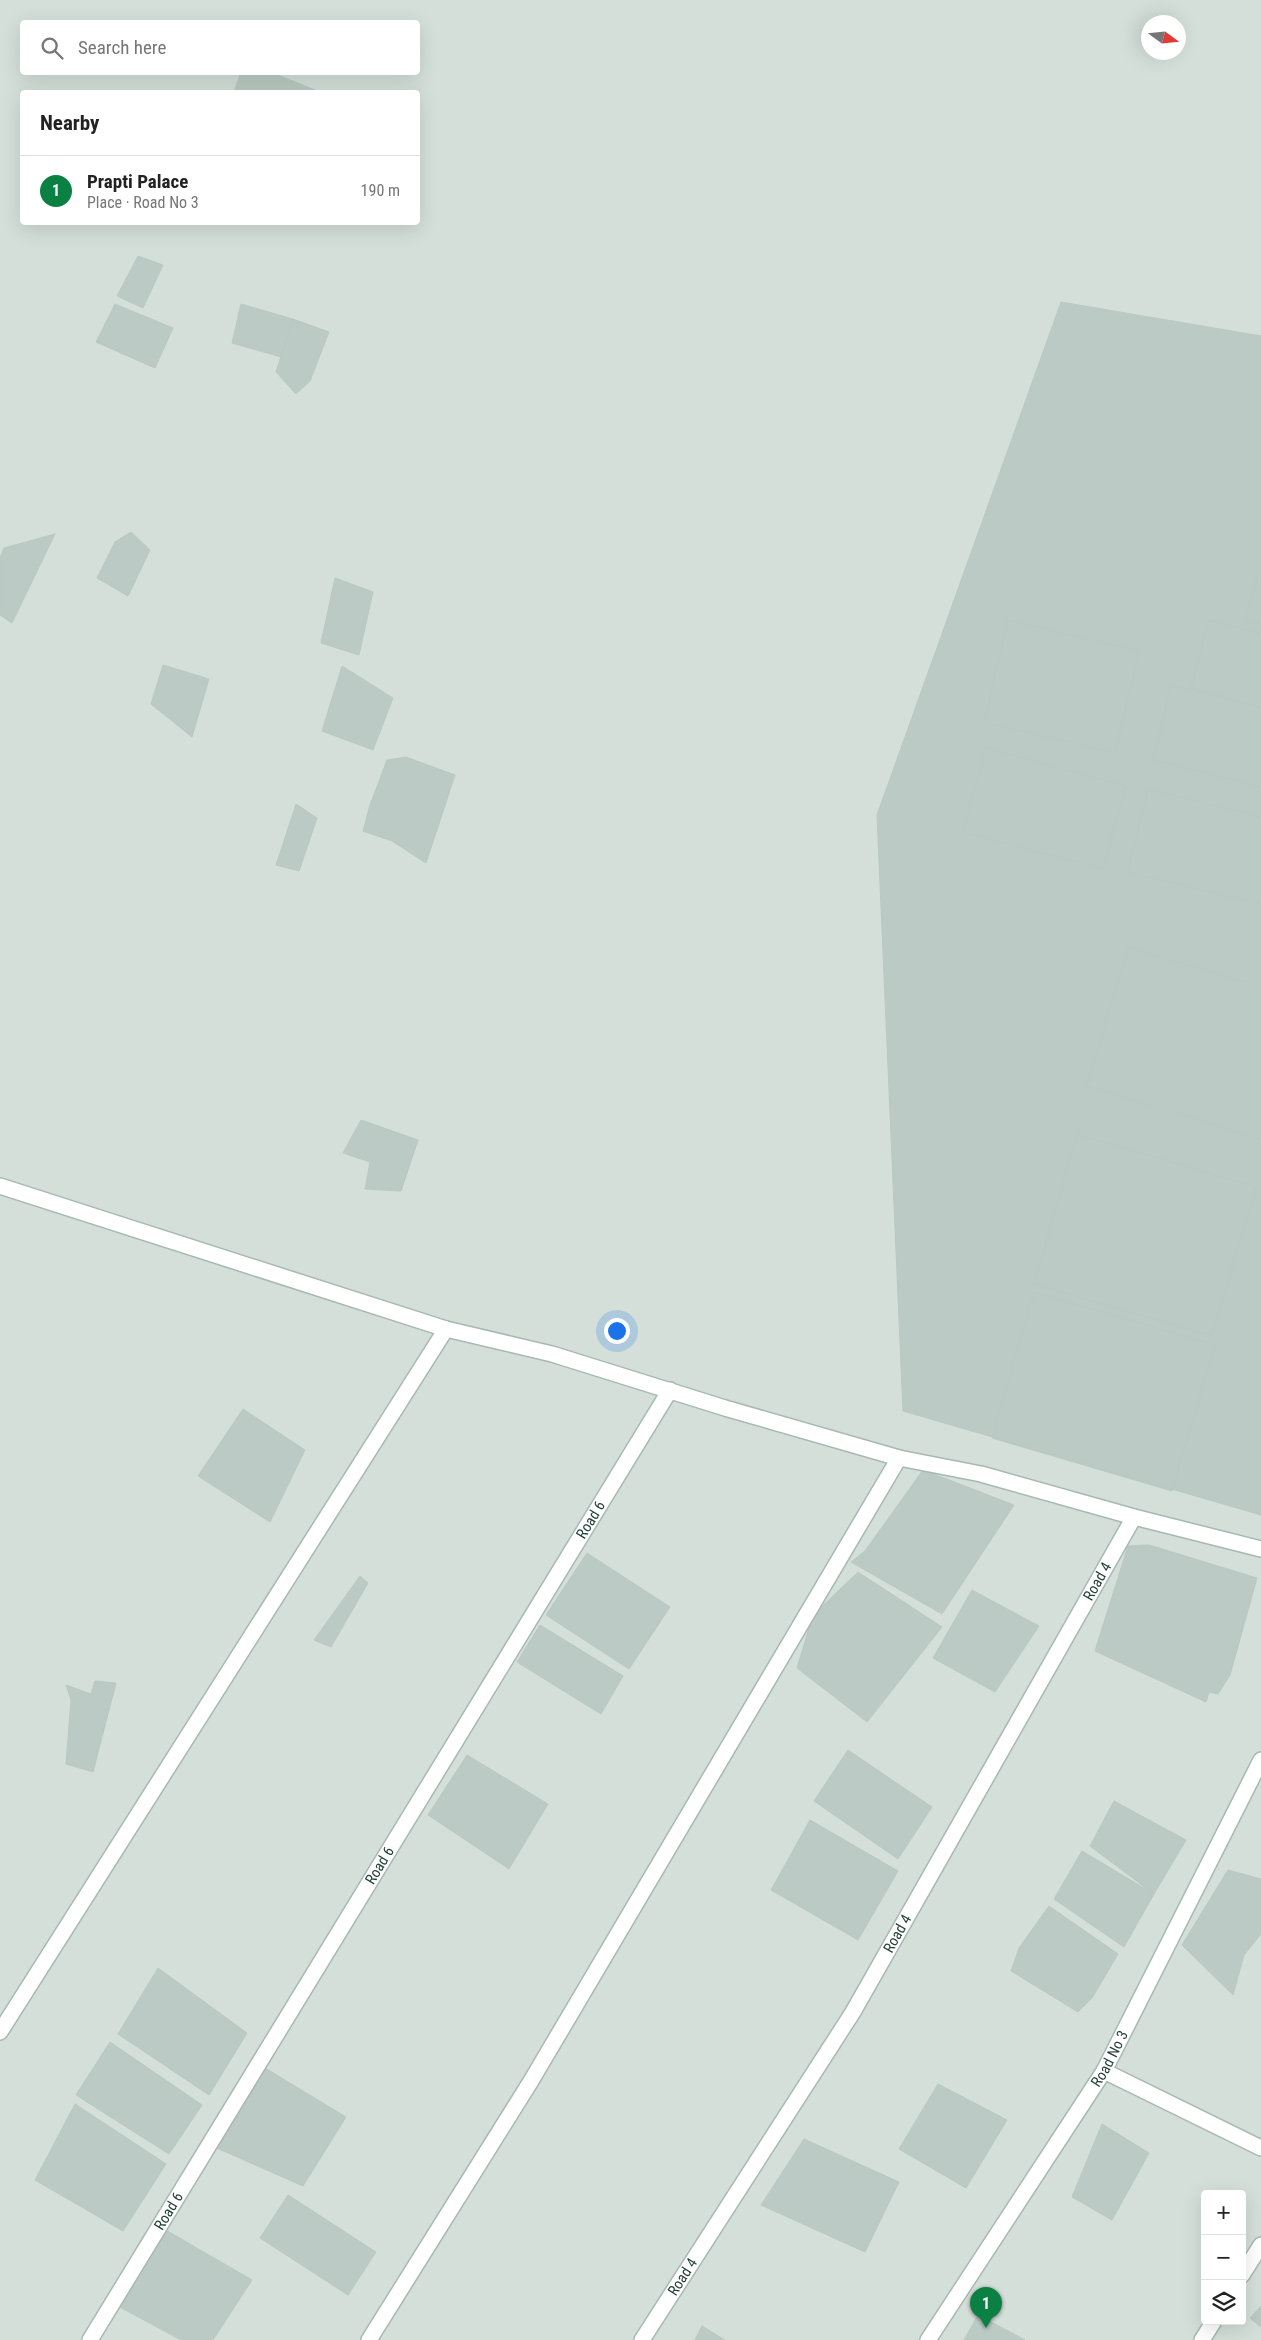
<!DOCTYPE html>
<meta charset="utf-8">
<style>
body{margin:0;font-family:"Roboto Condensed",sans-serif;background:#f6f6f6;color:#222}
.controls{position:absolute;right:15px;bottom:15px;display:grid;overflow:hidden;border-radius:5px;box-shadow:0 5px 20px #0002}
.controls button{width:45px;height:45px;display:grid;place-items:center;padding:0;border:0;border-bottom:1px solid #e0e0e0;background:#fff;color:#222;font:25px sans-serif}
.compass{position:absolute;left:1141px;top:15px;width:45px;height:45px;border-radius:50%;background:#fff;box-shadow:0 5px 20px #0002;rotate:105deg}
.you{position:absolute;left:616px;top:1330px;width:18px;height:18px;margin:-12px;border:4px solid #fff;border-radius:50%;background:#1a73e8;box-shadow:0 0 0 8px #1a73e833}
.badge{display:grid;place-items:center;width:32px;height:32px;border-radius:50%;background:#0b8043;color:#fff;font-size:16px;font-weight:700}
.pin{position:absolute;translate:-50% -41px;filter:drop-shadow(0 1px 2px #0008)}
.pin::after{content:'';position:absolute;top:26px;width:18px;height:15px;background:inherit;clip-path:polygon(0 0,100% 0,50% 100%)}
.list{margin:0;padding:0;list-style:none}
h2{display:flex;justify-content:space-between;align-items:center;height:65px;margin:0;padding:0 20px;font-size:21px}
h2 small{font-size:16px;font-weight:400;color:#767676}
.list li{display:grid;grid-template-columns:32px 1fr auto;gap:15px;align-items:center;box-sizing:border-box;height:70px;padding:0 20px;border-top:1px solid #e0e0e0}
.list b{display:block;font-size:19px;white-space:nowrap}
.list p{margin:0;font-size:16px;white-space:nowrap;color:#767676}
.list em{font-size:16px;font-style:normal;color:#767676}
.icon{flex:none;width:28px;height:28px;fill:none;stroke:currentColor;stroke-width:2;stroke-linecap:round;stroke-linejoin:round}
.map{position:relative;flex:none;width:1261px;height:2340px;overflow:hidden}
.search{position:absolute;background:#fff;box-shadow:0 5px 20px #0002;left:20px;top:20px;width:400px;height:55px;display:flex;align-items:center;gap:12px;box-sizing:border-box;padding:0 18px;border-radius:5px;color:#767676;font-size:19px}
.panel{position:absolute;background:#fff;box-shadow:0 5px 20px #0002;left:20px;top:90px;width:400px;height:135px;border-radius:5px}
.map>svg:first-child{display:block}
</style>
<div class="map">
<svg width="1261" height="2340" viewBox="0 0 1261 2340">
<rect width="100%" height="100%" fill="#e6efeb"/>
<!-- built -->
<path fill="#d4dfda" fill-rule="evenodd" d="M0 0H1261V2340H0ZM22 22H418V72H22ZM1148 22H1178V52H1148ZM22 92H418V222H22ZM1205 2194H1242V2321H1205Z"/>
<!-- building -->
<path fill="#bbcac4" stroke="#b8c9c2" d="M241 72H270L320 92H234Z
M138 256 163 265 143 308 117 296Z
M1061 302 1261 336V1515L903 1411 877 815Z
M115 304 173 328 155 368 96 342Z
M241 304 293 319 281 357 232 343Z
M293 319 329 332 310 381 296 394 276 372Z
M131 532 150 550 128 596 97 578 115 542Z
M55 534 12 623 0 615V558L4 548Z
M1259 569H1261V624L1245 620Z
M335 578 373 592 359 655 321 643Z
M1008 620 1139 651 1115 753 984 722Z
M1209 620 1261 634V707L1191 688Z
M163 665 209 679 192 737 151 704Z
M342 666 393 698 373 750 322 731Z
M1171 685 1261 708V787L1153 760Z
M986 748 1126 786 1103 869 963 832Z
M406 757 455 775 426 863 392 841 363 831 370 805 387 760Z
M1148 789 1261 817V904L1128 872Z
M296 804 317 818 299 871 276 865Z
M1128 947 1261 987V1139L1087 1086Z
M361 1120 418 1140 401 1191 365 1189 370 1162 343 1153Z
M1077 1134 1256 1187 1212 1336 1034 1284Z
M1034 1292 1215 1345 1172 1491 992 1438Z
M243 1409 305 1450 270 1522 198 1476Z
M923 1470 1014 1505 942 1614 851 1562 865 1551Z
M1149 1545 1257 1578 1230 1675 1218 1694 1209 1692 1206 1702 1095 1651 1128 1546Z
M587 1553 670 1607 629 1669 546 1615Z
M858 1572 942 1627 867 1722 797 1668 813 1615Z
M360 1576 368 1583 331 1647 314 1640Z
M972 1590 1039 1626 995 1692 933 1658Z
M540 1625 623 1676 601 1714 517 1662Z
M95 1681 116 1683 93 1772 66 1764 71 1700 66 1685 91 1694Z
M848 1750 932 1807 898 1859 814 1801Z
M467 1755 548 1804 509 1869 428 1815Z
M1114 1801 1186 1840 1154 1894 1090 1846Z
M810 1820 898 1871 858 1940 771 1890Z
M1082 1851 1154 1894 1124 1947 1054 1899Z
M1228 1870 1261 1879V1934L1244 1955 1233 1995 1182 1945Z
M1049 1906 1118 1954 1092 1998 1078 2012 1011 1971 1019 1948Z
M158 1968 247 2033 209 2095 118 2034Z
M110 2042 202 2105 169 2154 76 2095Z
M265 2068 346 2117 303 2186 210 2145Z
M938 2084 1007 2120 966 2188 899 2149Z
M75 2104 166 2164 123 2231 35 2180Z
M1102 2124 1149 2153 1112 2220 1072 2197Z
M804 2139 899 2182 865 2252 761 2205Z
M288 2195 376 2252 348 2295 260 2238Z
M164 2229 252 2280 213 2340H181L116 2305Z
M1261 2306V2327L1250 2318Z
M978 2315 1025 2340H964Z
M702 2326 725 2340H695Z"/>
<g fill="none" stroke-linecap="round" stroke-linejoin="round">
<!-- minor casing -->
<g stroke="#a8b8b2" stroke-width="18">
<g id="minor">
<path d="M0 1186 446 1329 552 1354 725 1408 899 1458 981 1474 1134 1517 1261 1549"/>
<path d="M0 2032 446 1329"/>
<path d="M1104 2071 1261 2148"/>
<path d="M1242 2275 1261 2245"/>
<path id="s1" d="M90 2340 670 1390"/>
<path d="M369 2340 531 2081 899 1458"/>
<path id="s2" d="M642 2340 853 2012 1134 1517"/>
<path id="s3" d="M928 2340 1104 2071 1261 1760"/>
<path d="M1202 2340 1214 2321"/>
</g>
</g>
<!-- minor -->
<use href="#minor" stroke="#fff" stroke-width="15"/>
</g>
<g text-anchor="middle" dominant-baseline="central" stroke-width="4.5" stroke-linejoin="round" paint-order="stroke">
<!-- street labels -->
<g font-size="15" fill="#24423a" stroke="#f7fbf9">
<text stroke="none"><textPath href="#s1" startOffset="961">Road 6</textPath></text>
<text stroke="none"><textPath href="#s2" startOffset="885">Road 4</textPath></text>
<text stroke="none"><textPath href="#s1" startOffset="556">Road 6</textPath></text>
<text stroke="none"><textPath href="#s2" startOffset="480">Road 4</textPath></text>
<text stroke="none"><textPath href="#s3" startOffset="335">Road No 3</textPath></text>
<text stroke="none"><textPath href="#s1" startOffset="151">Road 6</textPath></text>
<text stroke="none"><textPath href="#s2" startOffset="75">Road 4</textPath></text>
</g>
</g>
</svg>
<div class="controls">
<button>+</button>
<button>−</button>
<button><svg class="icon" aria-label="layers" viewBox="0 0 24 24"><path d="M12 4l9 5-9 5-9-5zM3 14l9 5 9-5"/></svg></button>
</div>
<svg class="compass" viewBox="-18 -18 36 36"><path d="M0-13l5 13h-10z" fill="#e53935"/><path d="M0 13l5-13h-10z" fill="#767676"/></svg>
<div class="you"></div>
<div class="pin badge" style="left:986px;top:2328px">1</div>
<div class="search"><svg class="icon" aria-label="search" viewBox="0 0 24 24"><circle cx="10" cy="10" r="6"/><path d="M15 15l6 6"/></svg>Search here</div>
<section class="panel">
<h2>Nearby<small></small></h2>
<ul class="list">
<li><span class="badge">1</span><div><b>Prapti Palace</b><p>Place · Road No 3</p></div><em>190 m</em></li>
</ul>
</section>
</div>
